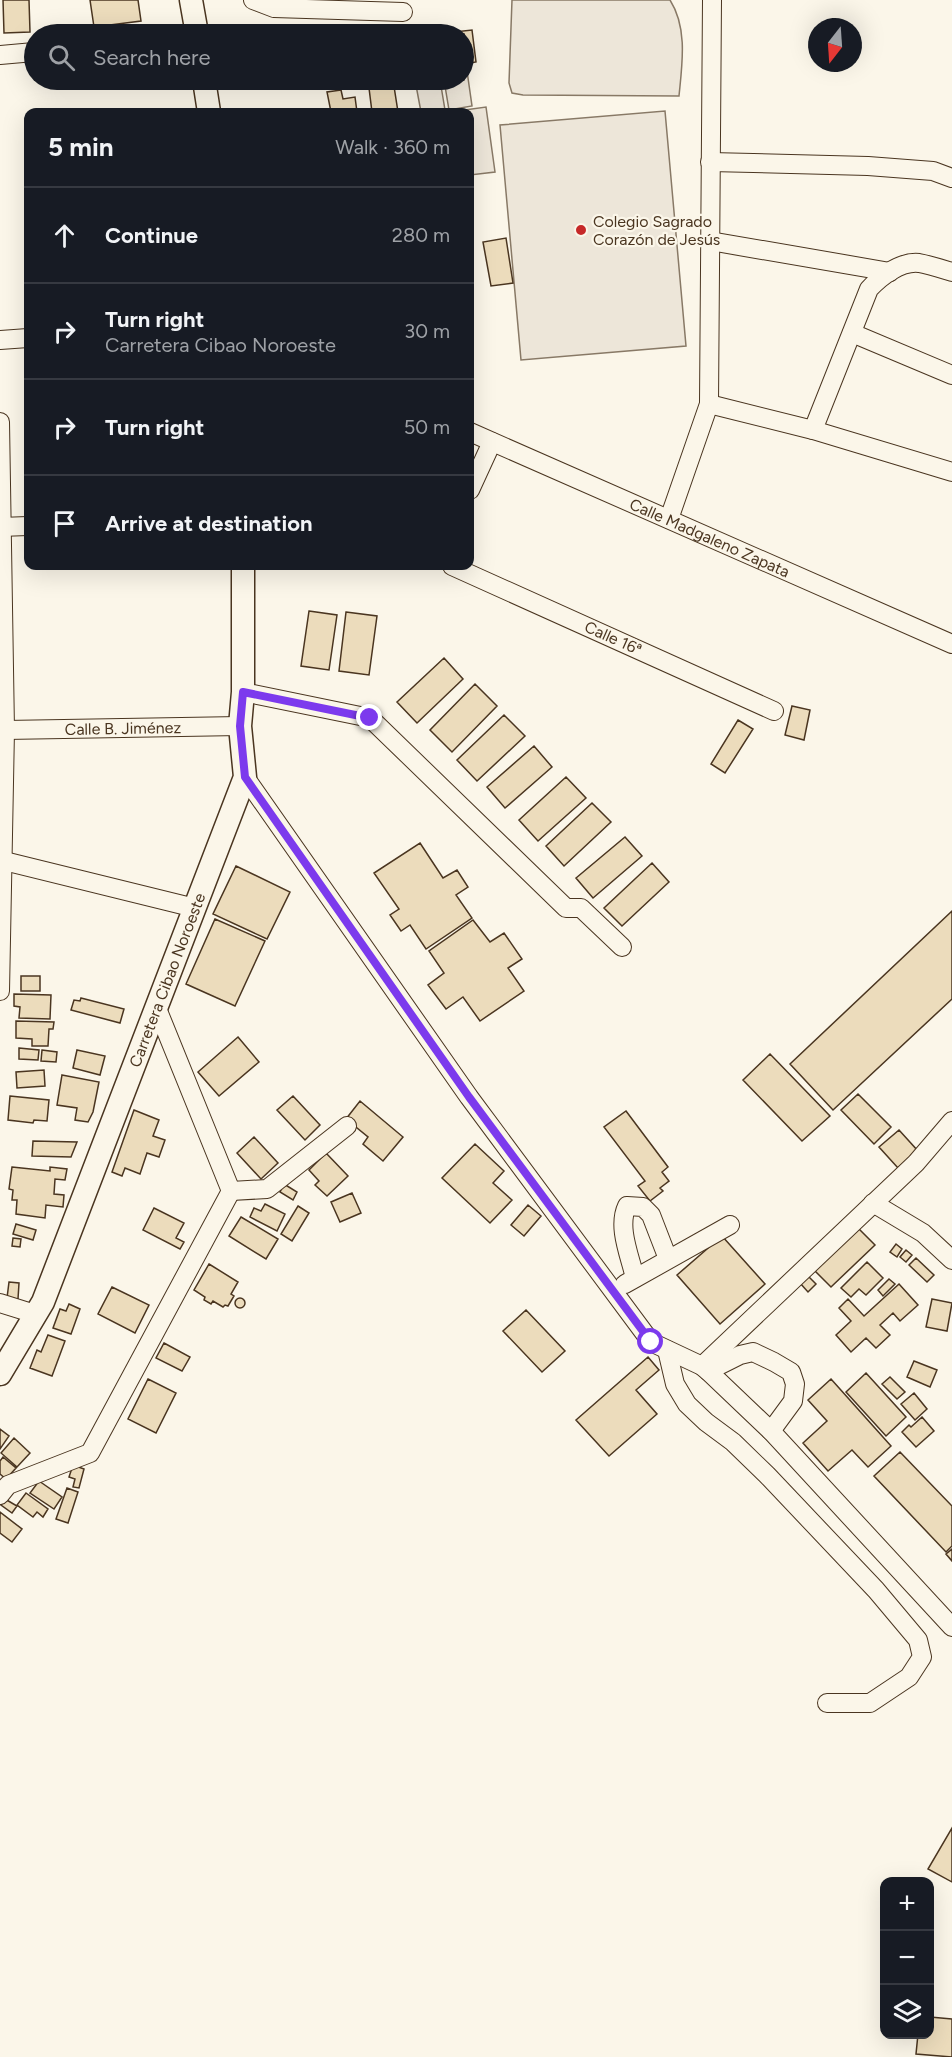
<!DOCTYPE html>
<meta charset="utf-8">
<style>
body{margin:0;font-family:Figtree,sans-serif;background:#242831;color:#f1f3f6}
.controls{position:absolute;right:18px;bottom:18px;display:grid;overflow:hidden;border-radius:12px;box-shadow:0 6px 24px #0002}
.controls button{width:54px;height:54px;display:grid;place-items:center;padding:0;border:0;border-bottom:2px solid #363941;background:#171b24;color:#f1f3f6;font:30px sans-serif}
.compass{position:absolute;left:808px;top:18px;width:54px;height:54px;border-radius:50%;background:#171b24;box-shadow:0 6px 24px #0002;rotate:197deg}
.stop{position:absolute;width:18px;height:18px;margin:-14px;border:4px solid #7c3aed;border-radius:50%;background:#fff}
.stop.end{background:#7c3aed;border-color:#fff;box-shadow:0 2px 6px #0008}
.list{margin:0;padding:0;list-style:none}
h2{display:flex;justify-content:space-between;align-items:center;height:78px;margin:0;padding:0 24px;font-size:26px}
h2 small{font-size:20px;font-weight:400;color:#9ea1a6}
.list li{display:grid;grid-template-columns:39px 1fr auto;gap:18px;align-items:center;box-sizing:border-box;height:96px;padding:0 24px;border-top:2px solid #363941}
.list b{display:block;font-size:22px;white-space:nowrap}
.list p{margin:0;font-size:20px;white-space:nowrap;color:#9ea1a6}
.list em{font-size:20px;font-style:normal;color:#9ea1a6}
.icon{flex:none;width:33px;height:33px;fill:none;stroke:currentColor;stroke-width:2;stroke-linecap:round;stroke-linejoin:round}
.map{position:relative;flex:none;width:952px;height:2057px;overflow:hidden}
.search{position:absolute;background:#171b24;box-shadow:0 6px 24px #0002;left:24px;top:24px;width:450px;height:66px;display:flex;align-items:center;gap:15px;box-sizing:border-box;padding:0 21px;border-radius:33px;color:#9ea1a6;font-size:22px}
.panel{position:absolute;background:#171b24;box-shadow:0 6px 24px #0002;left:24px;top:108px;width:450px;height:462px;border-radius:12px}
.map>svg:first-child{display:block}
</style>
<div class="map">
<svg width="952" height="2057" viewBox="0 0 952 2057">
<rect width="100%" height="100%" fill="#fbf6e9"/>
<!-- green -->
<path fill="#ede6d9" stroke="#887966" stroke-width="1.5" d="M512 0H670C688 28 682 65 679 96L523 95 512 93 509 83Z
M467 71 472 106 449 110 444 80H464V72Z
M415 80H440L445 110 421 112Z
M486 107 495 172 470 175V112H450Z
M665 111 686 346 521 360 500 125Z"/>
<!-- building -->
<path fill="#ecdcbc" stroke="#4a3520" stroke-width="1.5" d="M3 0H29L30 32 4 33Z
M90 0H138L141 21 94 27Z
M472 30 476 62 464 64V34H436Z
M368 80H393L398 112H372Z
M341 90 343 99 355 97 357 112H331L327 92Z
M506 238 513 283 491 286 483 242Z
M309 611 337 615 329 670 301 666Z
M346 612 377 616 369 675 339 671Z
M444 658 463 679 417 723 397 702Z
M475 684 497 706 452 752 430 730Z
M792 706 810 710 804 740 785 735Z
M504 715 525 736 477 781 457 760Z
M738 720 753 729 725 773 711 764Z
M534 746 552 767 505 808 487 787Z
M566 777 586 798 538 841 519 820Z
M592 803 611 822 564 866 546 846Z
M625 837 642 856 593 898 576 878Z
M420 843 443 878 457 870 468 887 456 895 472 918 426 949 410 925 401 931 390 915 399 909 374 873Z
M652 863 669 882 622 926 604 908Z
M236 866 290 892 267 939 213 914Z
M952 911V999L833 1110 790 1064Z
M215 919 265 941 235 1006 186 984Z
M473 920 490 942 504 933 522 959 508 968 524 991 480 1021 463 997 446 1009 428 985 444 973 429 951Z
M21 976H40V991H21Z
M14 994 51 995 50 1019 19 1018 20 1007 14 1006Z
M81 998 124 1009 120 1023 71 1010 74 1000 80 1001Z
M16 1021 54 1022 53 1029H49L48 1046H32V1039L16 1038Z
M238 1037 259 1062 219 1096 198 1072Z
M19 1048 39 1050 38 1060 19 1059Z
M42 1050 57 1052 56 1062 41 1061Z
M77 1050 105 1056 100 1075 73 1068Z
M770 1054 830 1116 802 1141 743 1080Z
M44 1070 45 1086 17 1088 16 1072Z
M62 1075 99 1082 93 1112 88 1122 75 1120 77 1108 57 1105Z
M858 1094 891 1127 874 1144 841 1110Z
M10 1096 49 1100 47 1121 34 1120 33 1123 8 1120Z
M293 1096 320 1125 305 1140 277 1110Z
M360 1101 403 1137 383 1161 363 1144 368 1137 346 1119Z
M134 1110 159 1120 153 1136 165 1140 159 1157 147 1153 140 1174 125 1168 122 1176 112 1172Z
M626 1111 668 1167 662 1172 669 1181 660 1188 663 1191 650 1201 638 1186 645 1181 604 1127Z
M899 1130 918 1151 898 1168 879 1147Z
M254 1137 278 1163 261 1179 237 1153Z
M33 1141 77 1142 71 1157 32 1156Z
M475 1144 504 1171 493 1183 512 1200 490 1223 442 1178Z
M326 1153 348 1176 327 1196 315 1185 319 1181 309 1170Z
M12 1167 50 1171V1167L67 1169 65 1180 55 1179 54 1194 64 1195 63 1207 46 1205 45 1218 16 1214 17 1200H12L13 1190 9 1189Z
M284 1184 297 1192 293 1200 280 1192Z
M352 1193 361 1213 340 1222 331 1202Z
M265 1204 285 1214 277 1231 250 1217 254 1208 261 1211Z
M528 1205 541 1216 524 1236 511 1225Z
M298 1206 309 1213 292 1241 281 1234Z
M154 1208 184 1223 176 1238 184 1242 180 1249 143 1230Z
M241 1217 278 1239 266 1259 229 1236Z
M16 1224 36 1230 33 1240 13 1234Z
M856 1226 875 1245 831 1287 812 1268Z
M722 1236 765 1284 720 1324 677 1275Z
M13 1238 21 1239 20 1247 12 1246Z
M896 1244 902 1249 897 1257 890 1252Z
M906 1250 912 1255 906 1262 900 1257Z
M916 1258 934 1275 927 1282 909 1265Z
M867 1262 883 1278 866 1295 859 1289 851 1297 841 1288Z
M209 1264 238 1282 231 1294 234 1296 228 1306 225 1305 223 1307 213 1301 211 1304 204 1300 205 1297 194 1290Z
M808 1276 816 1284 808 1292 800 1283Z
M889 1279 895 1284 883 1296 878 1290Z
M9 1282 19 1283 18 1299 7 1298Z
M899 1284 918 1305 900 1321 893 1313 880 1325 890 1335 876 1348 866 1338 851 1352 836 1335 851 1321 839 1308 848 1299 864 1316Z
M112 1287 149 1305 135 1333 98 1314Z
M235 1303a5 5 0 1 1 10 0a5 5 0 1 1-10 0Z
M932 1299 952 1303 947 1331 926 1327Z
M69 1304 80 1309 71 1334 53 1328 60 1309 66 1311Z
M526 1310 565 1351 542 1372 503 1331Z
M48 1335 65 1341 52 1376 30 1368 37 1350 41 1352Z
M164 1343 190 1357 182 1371 156 1358Z
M648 1357 659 1370 636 1390 657 1414 609 1456 576 1420Z
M914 1361 937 1370 930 1387 907 1377Z
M866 1373 906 1417 886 1436 846 1392Z
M890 1377 905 1392 897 1399 882 1384Z
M148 1379 176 1393 156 1433 128 1419Z
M831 1379 891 1446 868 1467 852 1450 828 1471 803 1443 827 1421 808 1400Z
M914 1393 927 1409 915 1420 901 1404Z
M922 1417 934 1431 916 1447 902 1432 909 1425 911 1427Z
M0 1429 9 1436 0 1449Z
M14 1438 30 1453 17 1467 1 1453Z
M900 1452 952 1506V1546L946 1552 874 1476Z
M3 1457 16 1468 6 1479 0 1474V1461Z
M73 1465 84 1469 79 1488 73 1487 75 1479 69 1477Z
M39 1481 62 1497 54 1509 30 1493Z
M67 1488 78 1492 68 1523 56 1519Z
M26 1493 48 1509 43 1517 37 1512 33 1517 17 1505Z
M5 1499 17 1506 12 1513 1 1505Z
M0 1512 22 1529 12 1542 0 1533Z
M952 1549V1561L946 1554Z
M952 1828V1882L928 1869Z
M930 2017 952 2019V2057L916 2054 918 2034H930Z"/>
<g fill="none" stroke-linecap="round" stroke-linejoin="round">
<!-- minor casing -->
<g stroke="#4a3520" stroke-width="20">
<g id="minor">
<path d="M253 0 274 8 403 12"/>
<path d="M0 55 34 52"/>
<path d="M710 162 868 166 933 171 952 178"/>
<path d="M710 241 890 272"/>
<path d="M852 333 952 375"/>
<path d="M0 340 28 338"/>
<path d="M709 404 813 430 952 472"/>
<path d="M0 422 5 730 0 991"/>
<path d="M813 430 869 289C881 276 901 261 919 263 930 265 942 269 952 272"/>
<path id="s1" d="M470 432 952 644"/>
<path d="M470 490 492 442"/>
<path d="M669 519 709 404 712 0"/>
<path d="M0 527 28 526"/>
<path d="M452 566 774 711"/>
<path d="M243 692 370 718 566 908H581L622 947"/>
<path id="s2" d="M5 730 240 726"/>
<path d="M245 777 469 1097 651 1342 702 1366 708 1371 771 1431 952 1627"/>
<path d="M0 860 195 908"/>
<path d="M231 1191 267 1189 347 1126"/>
<path d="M873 1203 923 1233 952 1260"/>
<path d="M635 1278C630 1256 617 1227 627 1206L643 1207 651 1215 668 1259"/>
<path d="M625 1284 730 1225"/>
<path d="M0 1303 35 1314"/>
<path d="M667 1350 675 1384 687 1404 706 1422 733 1442 767 1475 876 1590 918 1640 922 1657 909 1677 870 1703H827"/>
<path d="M702 1366 916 1163 952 1121"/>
<path d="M708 1371 740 1355 753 1352 774 1362 791 1372 795 1384 793 1401 771 1431"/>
<path d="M0 1495 8 1485 90 1453 231 1191 156 1006"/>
</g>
</g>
<!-- major casing -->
<g stroke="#4a3520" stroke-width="25">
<g id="major">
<path d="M191 0 197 34"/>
<path d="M204 80 209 112"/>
<path id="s3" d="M0 1374 43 1302 245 777 240 726 243 692V566"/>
</g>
</g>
<!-- minor -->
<use href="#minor" stroke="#fbf6e9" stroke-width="18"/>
<!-- major -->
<use href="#major" stroke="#fbf6e9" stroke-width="22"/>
</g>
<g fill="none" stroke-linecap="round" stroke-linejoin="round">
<!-- route -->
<path stroke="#7c3aed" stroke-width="8" d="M370 718 243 692 240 726 245 777 469 1097 651 1342"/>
</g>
<!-- markers -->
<circle fill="#c62828" stroke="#fbf6e9" stroke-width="2" cx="581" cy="230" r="6"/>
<g text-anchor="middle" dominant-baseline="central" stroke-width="4.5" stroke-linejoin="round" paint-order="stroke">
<!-- poi labels -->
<g font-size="16" fill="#4a3520" stroke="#fbf6e9" text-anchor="start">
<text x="593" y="221">Colegio Sagrado<tspan x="593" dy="18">Corazón de Jesús</tspan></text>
</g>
<!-- street labels -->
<g font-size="16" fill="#4a3520" stroke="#fbf6e9">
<text stroke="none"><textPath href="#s1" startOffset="262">Calle Madgaleno Zapata</textPath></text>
<text transform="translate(613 638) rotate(24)">Calle 16ª</text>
<text stroke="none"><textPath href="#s2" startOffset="118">Calle B. Jiménez</textPath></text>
<text stroke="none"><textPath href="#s3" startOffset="429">Carretera Cibao Noroeste</textPath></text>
</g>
</g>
</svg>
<div class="controls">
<button>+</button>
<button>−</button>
<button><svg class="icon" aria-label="layers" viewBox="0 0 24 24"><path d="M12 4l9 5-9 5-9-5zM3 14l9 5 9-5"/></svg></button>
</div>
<svg class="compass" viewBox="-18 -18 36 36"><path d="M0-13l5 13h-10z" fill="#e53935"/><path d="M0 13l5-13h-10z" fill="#9ea1a6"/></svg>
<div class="stop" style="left:651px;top:1342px"></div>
<div class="stop end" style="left:370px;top:718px"></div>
<div class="search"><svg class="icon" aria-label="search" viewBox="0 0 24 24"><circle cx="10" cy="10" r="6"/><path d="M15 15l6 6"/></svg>Search here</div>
<section class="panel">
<h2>5 min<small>Walk · 360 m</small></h2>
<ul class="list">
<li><svg class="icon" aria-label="ahead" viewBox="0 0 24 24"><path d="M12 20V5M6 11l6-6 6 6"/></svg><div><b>Continue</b></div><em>280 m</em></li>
<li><svg class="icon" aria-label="right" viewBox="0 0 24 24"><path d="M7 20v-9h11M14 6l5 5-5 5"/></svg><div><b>Turn right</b><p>Carretera Cibao Noroeste</p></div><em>30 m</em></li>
<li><svg class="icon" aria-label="right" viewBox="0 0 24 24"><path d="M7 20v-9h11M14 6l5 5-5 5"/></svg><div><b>Turn right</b></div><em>50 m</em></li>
<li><svg class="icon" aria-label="arrive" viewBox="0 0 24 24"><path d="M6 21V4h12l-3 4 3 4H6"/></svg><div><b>Arrive at destination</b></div></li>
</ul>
</section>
</div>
